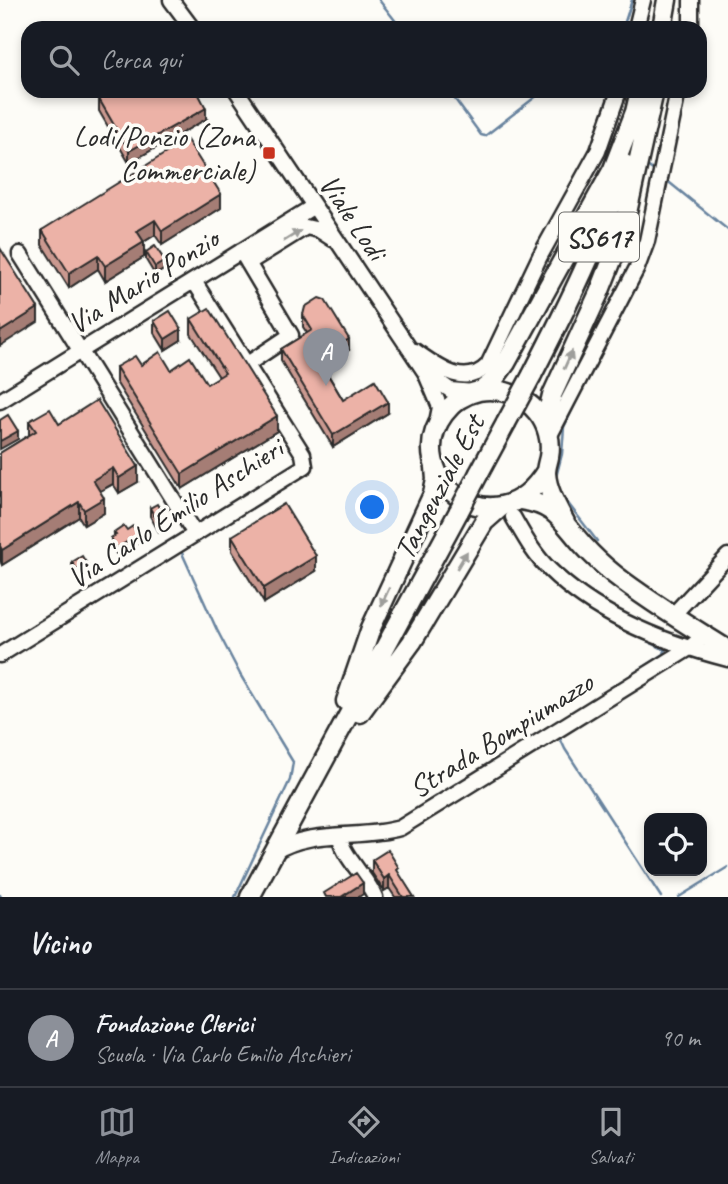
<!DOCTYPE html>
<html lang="it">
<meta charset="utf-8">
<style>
body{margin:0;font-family:Caveat,sans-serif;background:#242831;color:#f1f3f6}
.controls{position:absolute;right:21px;bottom:21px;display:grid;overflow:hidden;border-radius:14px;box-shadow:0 4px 10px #0003}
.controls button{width:63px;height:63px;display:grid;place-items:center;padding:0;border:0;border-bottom:2px solid #363941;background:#171b24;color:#f1f3f6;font:35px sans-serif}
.you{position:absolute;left:373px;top:508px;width:24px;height:24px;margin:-18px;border:5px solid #fff;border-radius:50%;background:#1a73e8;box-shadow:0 0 0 10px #1a73e833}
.badge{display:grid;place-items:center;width:46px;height:46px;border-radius:50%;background:#8c9099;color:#fff;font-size:23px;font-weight:700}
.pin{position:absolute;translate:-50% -58px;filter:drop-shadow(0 2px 4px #0008)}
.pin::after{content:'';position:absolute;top:37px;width:24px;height:21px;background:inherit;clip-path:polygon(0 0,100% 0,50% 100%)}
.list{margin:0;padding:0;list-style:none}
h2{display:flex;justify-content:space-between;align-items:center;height:91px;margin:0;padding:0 28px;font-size:30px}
h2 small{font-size:23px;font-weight:400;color:#9ea1a6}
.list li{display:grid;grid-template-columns:46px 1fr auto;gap:21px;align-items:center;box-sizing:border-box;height:98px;padding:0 28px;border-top:2px solid #363941}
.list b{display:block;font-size:26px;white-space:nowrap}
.list p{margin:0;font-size:23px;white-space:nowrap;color:#9ea1a6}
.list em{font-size:23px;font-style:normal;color:#9ea1a6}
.icon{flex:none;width:38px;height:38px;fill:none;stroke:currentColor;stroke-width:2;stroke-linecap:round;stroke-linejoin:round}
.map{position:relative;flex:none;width:728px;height:897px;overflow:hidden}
.search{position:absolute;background:#171b24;box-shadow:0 4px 10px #0003;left:21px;right:21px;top:21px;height:77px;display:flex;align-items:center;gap:18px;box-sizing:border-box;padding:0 24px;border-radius:21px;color:#9ea1a6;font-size:26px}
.sheet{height:189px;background:#171b24}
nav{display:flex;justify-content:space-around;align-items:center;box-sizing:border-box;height:98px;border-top:2px solid #363941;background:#171b24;font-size:19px;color:#9ea1a6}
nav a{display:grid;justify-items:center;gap:4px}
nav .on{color:#8c9099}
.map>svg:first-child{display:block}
</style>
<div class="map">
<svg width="728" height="897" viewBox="0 0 728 897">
<rect width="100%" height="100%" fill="#fdfcf7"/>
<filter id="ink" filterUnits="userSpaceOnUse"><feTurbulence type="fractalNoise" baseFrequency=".0143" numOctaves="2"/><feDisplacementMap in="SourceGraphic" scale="14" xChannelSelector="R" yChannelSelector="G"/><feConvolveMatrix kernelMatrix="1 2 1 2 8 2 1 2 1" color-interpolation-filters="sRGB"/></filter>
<g filter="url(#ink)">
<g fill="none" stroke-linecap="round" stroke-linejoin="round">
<!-- stream -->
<path stroke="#69849f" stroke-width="2.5" d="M379 0 401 28
M623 28 632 0
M449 91 481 135 485 136 543 91
M646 165 654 171
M665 179 728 230
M558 487 556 477 562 454 564 427 583 387
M560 493 597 541
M182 553 217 630 241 676 293 762 290 780 235 897
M560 587 559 589 575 599
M553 725 664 654 665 650 609 622 595 613
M559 736 565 749 661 897
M0 895 1 897
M679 897 728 867"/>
<!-- minor casing -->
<g stroke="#2b2b2b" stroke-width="19">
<path id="minor" d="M171 0 192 28
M636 28 643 0
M691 28V0
M237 91 425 372 440 407 437 422
M241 251 291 335 246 365
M20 254 195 534
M248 263 306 227 319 230 333 239
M415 351C438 367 465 389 488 365L540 256 598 151 619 91
M425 372 450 390 474 392
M0 401 314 206
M549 437 637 268 647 241 678 91
M513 517C524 536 534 555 550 570 597 616 665 643 728 659
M673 615 728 556
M0 655 305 466 303 454 194 281
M340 836C341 855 367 877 375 897
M274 852C312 828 359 840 400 828L688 649 705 635"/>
</g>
<!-- major casing -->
<g stroke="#2b2b2b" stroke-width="23">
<path id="major" d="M662 28 667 0
M532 375C568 305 601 239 625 164
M482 390 492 382 506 363 613 169 635 112 640 91
M545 424 552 395 599 293 622 235 654 91
M546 471C495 554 398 476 444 414 452 403 465 394 479 391 500 387 523 395 537 412 547 424 552 441 549 457 548 462 546 467 546 473 547 490 557 507 565 522
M479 473 506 423
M521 500C557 505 562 522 584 546 593 556 605 567 615 575 651 603 690 626 728 650
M346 701 371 628 433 494 436 480 435 467
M360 713 412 642 484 522 501 507
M250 897 459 511"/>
</g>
<!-- minor -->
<use href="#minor" stroke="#fdfcf7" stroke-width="14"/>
<!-- major -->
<use href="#major" stroke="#fdfcf7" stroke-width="18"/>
<!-- major-bridge casing -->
<g stroke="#2b2b2b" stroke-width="23" stroke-linecap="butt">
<path id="major-bridge" d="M506 423 532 375
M459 511 479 473"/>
</g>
<!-- major-bridge -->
<use href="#major-bridge" stroke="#fdfcf7" stroke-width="18"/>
</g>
<!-- wall -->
<path fill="#cb9990" stroke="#2b2b2b" stroke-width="2" d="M99 99 206 119 129 163 99 111Z
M221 208 162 245 155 235 144 242V257L105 281 98 269 69 288 42 245V230Z
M146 252 165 269 155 275 146 260Z
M303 315 349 350 323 366 343 400 388 413 333 447 281 361V349L307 333 303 327Z
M191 319 277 431 182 489 116 382V367L141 365 171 370 207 384 219 377 191 334Z
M154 321 181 340 165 350 154 332Z
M29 421 59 424 138 482 119 493 113 484 100 491 104 513 84 525 79 517 2 565 0 561V453L29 435Z
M150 508 166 527 159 532 150 516Z
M114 533 138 543 117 555 111 546V538L114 536Z
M232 536 316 571 264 603 232 551Z
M72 562 88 573 79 579 72 570Z
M372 860 399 875 414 897H395L389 888 384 891 372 873Z"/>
<!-- shaded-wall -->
<path fill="#a57d75" stroke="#2b2b2b" stroke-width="2" d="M206 108V119L129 163V151Z
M221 194V208L162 245V231Z
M155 220V235L137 246V231Z
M144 242V257L105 281V266Z
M98 255V269L69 288V273Z
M165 261V269L155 275V267Z
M38 308V322L0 346V332Z
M181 329V340L165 350V339Z
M349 339V350L318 370V358Z
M388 402V413L333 447V435Z
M277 416V431L182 489V474Z
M18 431V439L0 449V441Z
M138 466V482L119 493V478Z
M113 468V484L93 495V480Z
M104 498V513L84 525V510Z
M79 502V517L2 565V550Z
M166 520V527L159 532V524Z
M138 535V543L117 555V548Z
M316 556V571L264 603V588Z
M88 566V573L79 579V572Z
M389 875V888L384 891V879Z
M363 883V894L359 897H341Z"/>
<!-- building -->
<path fill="#ecb2a7" stroke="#2b2b2b" stroke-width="2" d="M113 91H197L206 108 129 151 99 99Z
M187 140 221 194 162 231 155 220 137 231 144 242 105 266 98 255 69 273 42 230Z
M155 246 165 261 155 267 146 252Z
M0 248 38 308 0 332Z
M319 298 325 300 349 339 318 358 343 400 375 380 388 402 333 435 281 349 312 330 303 315 305 307Z
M209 308 277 416 182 474 116 367 135 356 141 365 160 352 171 370 190 357 207 384 225 373 191 319Z
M170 311 181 329 165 339 154 321Z
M97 400 138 466 119 478 113 468 93 480 104 498 84 510 79 502 2 550 0 546V453L36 431 29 421 50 409 59 424Z
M8 415 18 431 0 441V420Z
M157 504 166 520 159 524 150 508Z
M284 504 316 556 264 588 232 536Z
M124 526 127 530 133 526 138 535 117 548 111 538 116 535 114 533Z
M82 556 88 566 79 572 72 562Z
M388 850 399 868 397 870 414 897H403L389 875 384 879 372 860Z
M356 873 363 883 341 897H326L324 893Z"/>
<!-- one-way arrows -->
<defs><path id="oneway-solid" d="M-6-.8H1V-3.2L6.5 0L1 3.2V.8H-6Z" transform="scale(1.75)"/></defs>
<g fill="#9e9e9b">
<use href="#oneway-solid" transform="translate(292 236) rotate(-32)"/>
<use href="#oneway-solid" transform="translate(568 360) rotate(-66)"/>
<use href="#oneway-solid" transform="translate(462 560) rotate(-59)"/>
<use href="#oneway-solid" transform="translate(385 597) rotate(115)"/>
</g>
</g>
<!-- markers -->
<rect fill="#c8321e" stroke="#fdfcf7" stroke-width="2.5" x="262" y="146" width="14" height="14" rx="3.5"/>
<g text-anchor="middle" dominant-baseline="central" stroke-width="7" stroke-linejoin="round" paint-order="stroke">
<!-- shield labels -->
<rect fill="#fdfcf7" stroke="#6a6a68" stroke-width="2" x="559" y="212.5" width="80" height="49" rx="5"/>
<g font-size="28" font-weight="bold" fill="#2b2b2b">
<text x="599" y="237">SS617</text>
</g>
<!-- poi labels -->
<g font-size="30" fill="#2b2b2b" stroke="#fdfcf7" text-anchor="end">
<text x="255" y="136">Lodi/Ponzio (Zona<tspan x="255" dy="34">Commerciale)</tspan></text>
</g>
<!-- street labels -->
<g font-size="30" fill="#2b2b2b" stroke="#fdfcf7">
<text transform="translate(353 217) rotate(56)">Viale Lodi</text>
<text transform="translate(143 281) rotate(-32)">Via Mario Ponzio</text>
<text transform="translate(439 487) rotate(-62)">Tangenziale Est</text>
<text transform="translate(175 513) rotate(-33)">Via Carlo Emilio Aschieri</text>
<text transform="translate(501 735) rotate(-32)">Strada Bompiumazzo</text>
</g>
</g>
</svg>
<div class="controls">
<button><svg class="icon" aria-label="locate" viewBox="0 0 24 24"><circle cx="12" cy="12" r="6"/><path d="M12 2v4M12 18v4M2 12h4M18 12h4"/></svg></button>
</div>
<div class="you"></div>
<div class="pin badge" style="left:326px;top:386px">A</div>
<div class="search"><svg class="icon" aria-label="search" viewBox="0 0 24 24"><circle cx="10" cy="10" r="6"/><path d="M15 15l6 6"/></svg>Cerca qui</div>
</div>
<section class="sheet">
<h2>Vicino<small></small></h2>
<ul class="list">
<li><span class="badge">A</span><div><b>Fondazione Clerici</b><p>Scuola · Via Carlo Emilio Aschieri</p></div><em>90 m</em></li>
</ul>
</section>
<nav>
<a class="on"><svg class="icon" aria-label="map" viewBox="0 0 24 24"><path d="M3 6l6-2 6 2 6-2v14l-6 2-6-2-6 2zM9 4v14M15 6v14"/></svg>Mappa</a>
<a><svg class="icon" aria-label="directions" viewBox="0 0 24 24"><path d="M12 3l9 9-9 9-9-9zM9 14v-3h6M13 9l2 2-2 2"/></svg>Indicazioni</a>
<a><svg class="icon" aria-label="saved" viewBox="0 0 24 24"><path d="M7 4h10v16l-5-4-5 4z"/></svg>Salvati</a>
</nav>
